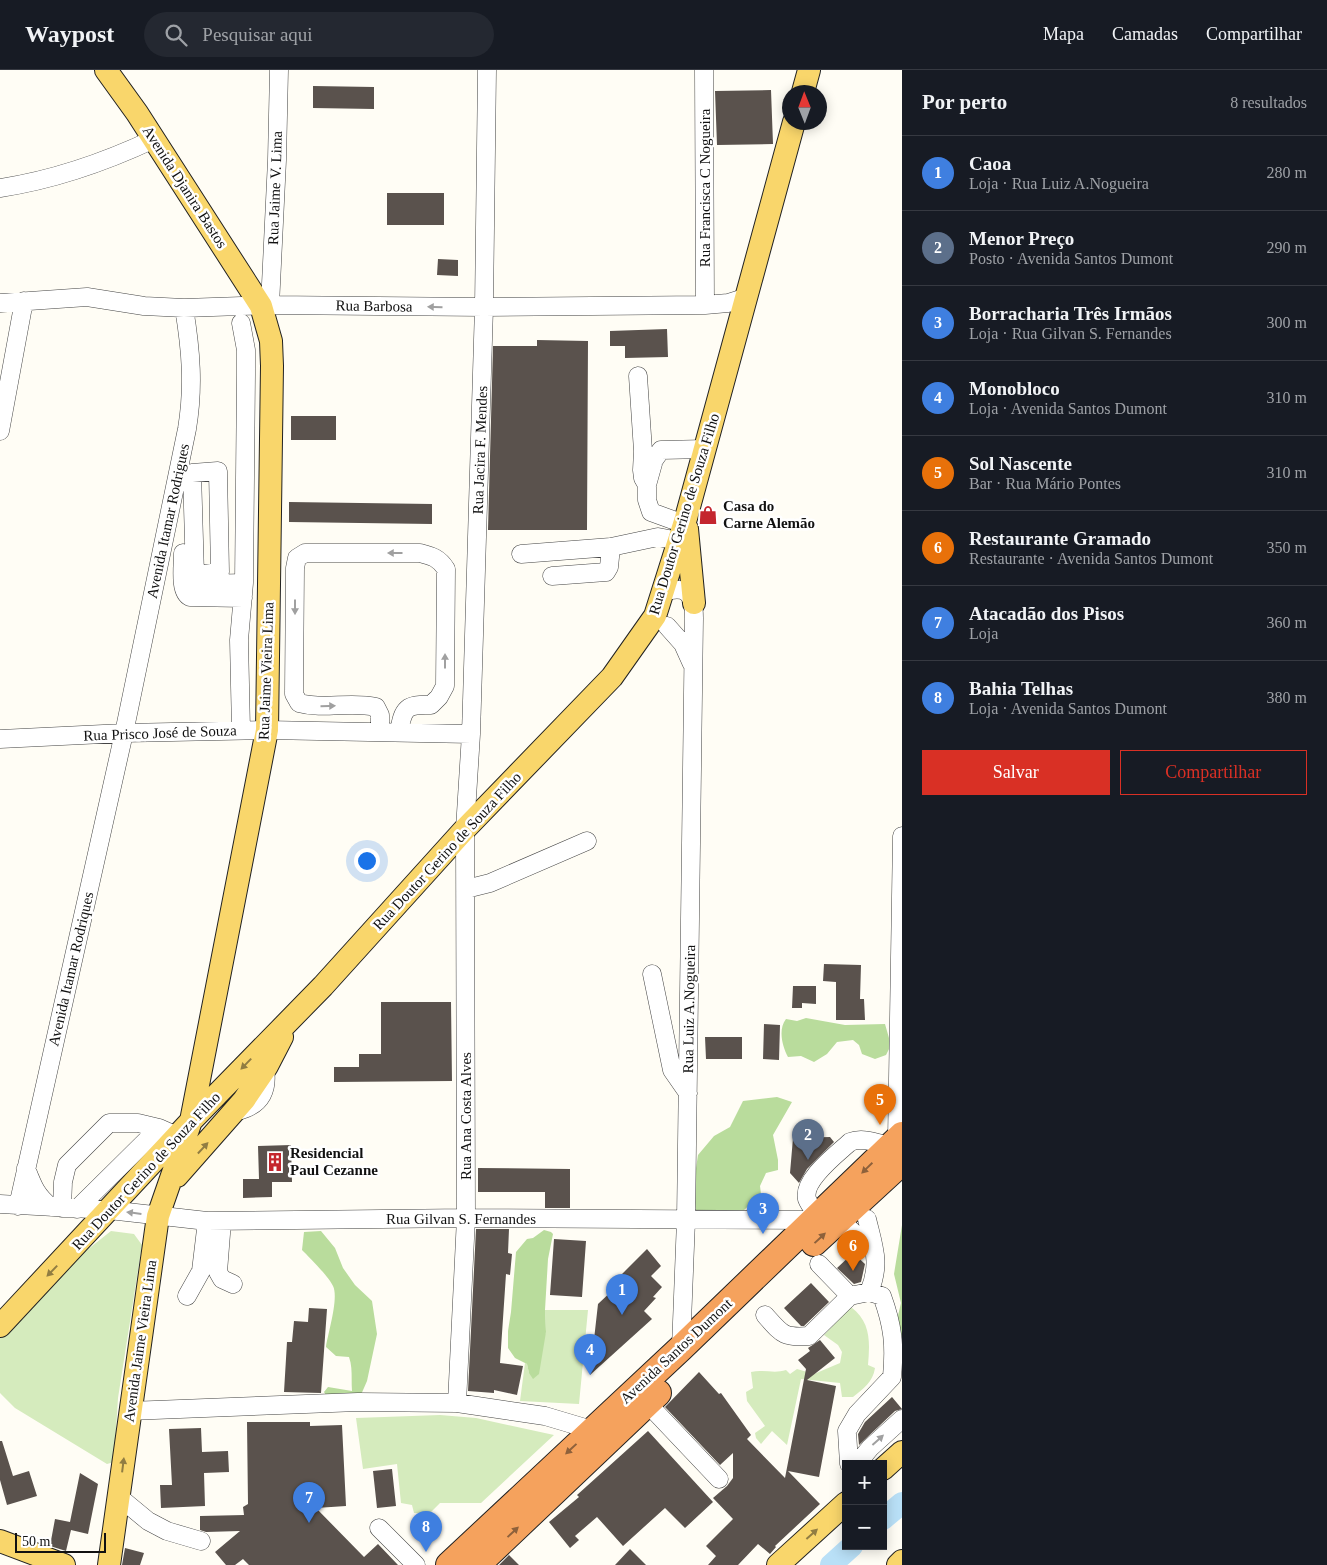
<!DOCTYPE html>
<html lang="pt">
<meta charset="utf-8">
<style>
body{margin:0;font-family:"Times New Roman",serif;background:#242831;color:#f1f3f6}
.controls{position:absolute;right:15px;bottom:15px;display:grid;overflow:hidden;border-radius:0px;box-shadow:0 2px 12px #0003}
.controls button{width:45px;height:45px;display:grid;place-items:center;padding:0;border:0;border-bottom:1px solid #363941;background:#171b24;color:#f1f3f6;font:25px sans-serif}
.compass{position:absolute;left:782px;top:15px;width:45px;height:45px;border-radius:50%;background:#171b24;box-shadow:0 2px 12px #0003;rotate:359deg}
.scale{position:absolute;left:15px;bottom:12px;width:91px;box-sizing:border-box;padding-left:5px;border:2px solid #111;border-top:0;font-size:14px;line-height:18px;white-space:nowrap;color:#111;-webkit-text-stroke:4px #fff;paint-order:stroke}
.you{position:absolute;left:366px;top:790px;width:18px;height:18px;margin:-12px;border:4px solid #fff;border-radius:50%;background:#1a73e8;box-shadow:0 0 0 8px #1a73e833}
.badge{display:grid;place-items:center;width:32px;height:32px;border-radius:50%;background:#d93025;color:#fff;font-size:16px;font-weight:700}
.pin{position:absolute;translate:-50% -41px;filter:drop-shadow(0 1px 2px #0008)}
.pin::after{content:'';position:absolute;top:26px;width:18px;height:15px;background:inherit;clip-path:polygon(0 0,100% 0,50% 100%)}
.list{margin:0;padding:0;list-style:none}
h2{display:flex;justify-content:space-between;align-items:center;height:65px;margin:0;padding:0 20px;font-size:21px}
h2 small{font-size:16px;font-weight:400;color:#9ea1a6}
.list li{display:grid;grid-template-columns:32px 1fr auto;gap:15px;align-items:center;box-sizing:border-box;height:75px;padding:0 20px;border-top:1px solid #363941}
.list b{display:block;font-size:19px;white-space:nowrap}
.list p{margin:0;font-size:16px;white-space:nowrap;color:#9ea1a6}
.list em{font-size:16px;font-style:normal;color:#9ea1a6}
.actions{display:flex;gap:10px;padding:15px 20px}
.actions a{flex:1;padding:11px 0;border:1px solid #d93025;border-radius:0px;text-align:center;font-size:18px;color:#d93025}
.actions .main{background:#d93025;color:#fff}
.icon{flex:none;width:28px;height:28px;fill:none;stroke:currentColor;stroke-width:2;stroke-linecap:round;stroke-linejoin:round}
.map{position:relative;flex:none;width:902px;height:1495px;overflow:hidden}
header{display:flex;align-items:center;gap:30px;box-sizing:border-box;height:70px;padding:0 25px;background:#171b24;border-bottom:1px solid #363941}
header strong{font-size:24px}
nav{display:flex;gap:28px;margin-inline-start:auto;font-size:18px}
.search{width:350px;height:45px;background:#242831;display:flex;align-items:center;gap:12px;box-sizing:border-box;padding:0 18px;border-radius:28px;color:#9ea1a6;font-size:19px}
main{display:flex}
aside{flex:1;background:#171b24}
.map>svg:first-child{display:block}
</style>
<header>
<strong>Waypost</strong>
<div class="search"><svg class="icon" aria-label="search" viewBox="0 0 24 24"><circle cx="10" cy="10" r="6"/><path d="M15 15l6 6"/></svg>Pesquisar aqui</div>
<nav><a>Mapa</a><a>Camadas</a><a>Compartilhar</a></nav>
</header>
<main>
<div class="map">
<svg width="902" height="1495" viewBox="0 0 902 1495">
<rect width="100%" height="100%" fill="#fffdf5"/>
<!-- green -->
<path fill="#d5ebbd" d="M111 1161 134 1164 142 1175 118 1328 114 1392 107 1394 15 1338 0 1323V1263L53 1207Z
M851 1237C871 1252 870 1272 868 1295L875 1298C873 1312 863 1319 853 1327H842L840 1313 801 1309 787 1375 772 1361 761 1374 756 1368 755 1363 765 1356 747 1331 746 1322 753 1318 751 1302C763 1299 774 1304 786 1300L790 1304 797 1299 814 1304 840 1293 842 1282 838 1275 824 1265Z
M545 1240H588L579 1334 520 1331 525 1293 527 1294 529 1303 546 1262Z
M440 1345 476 1348 554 1365 481 1433H440L430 1443H414L412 1435 401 1433 397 1394 363 1399 356 1348Z"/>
<!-- forest -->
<path fill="#b9dc9c" d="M806 948 845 955 885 954 891 975 886 985 875 989 862 984 859 975 853 970 837 972 827 984 814 992 801 986 788 987C782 976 778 959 786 949L797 951Z
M777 1027 792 1032 773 1065 778 1090V1100L766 1103 760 1116 761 1124 742 1142 710 1145 696 1140 693 1118 698 1085 714 1066 730 1057 743 1031Z
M902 1155V1276L896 1254 901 1233 894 1204Z
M544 1160 551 1162 553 1164 548 1189 545 1240 546 1262 539 1304 533 1309 529 1303 527 1294 515 1288 508 1278V1261L511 1242 516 1182 527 1169 533 1168Z
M321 1161 335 1178 343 1198 355 1215 372 1231 377 1264 367 1311 360 1327H327L324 1322 328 1317 352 1321C351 1309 353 1298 349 1287L336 1286 326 1277C328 1263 339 1228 333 1216 329 1207 310 1188 302 1180L304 1162Z"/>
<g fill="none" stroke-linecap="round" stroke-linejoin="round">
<!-- river -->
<path stroke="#b9e0f7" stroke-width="22" d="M883 1449 902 1433
M831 1495 852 1476"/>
</g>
<!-- building -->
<path fill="#5a524d" d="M313 16 374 17V39L313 38Z
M771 20 773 74 717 75 715 21Z
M387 123H444V155H387Z
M438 189 458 190V206L437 205Z
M667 259 668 287 625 288V276H610V261Z
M537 270 588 271 587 460H488L493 276H537Z
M291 346H336V370H291Z
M289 432 432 434V454L289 452Z
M824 894 861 895 860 929H864L865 950H836V912L823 911Z
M793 916H816V934L802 933V938H792Z
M381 932H451L452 1011 334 1012V997H359V984H381Z
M764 954 780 955 779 990 763 989Z
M705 967H742V989H706Z
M830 1067 834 1072 807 1099 799 1113 790 1103 793 1068Z
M291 1075 292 1112H272V1127L243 1128V1109H259L258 1076Z
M478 1098 570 1099V1138H545V1122H478Z
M476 1159H509L508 1183 512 1184 510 1205 506 1204 500 1293 523 1296 517 1325 494 1320V1323L468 1321Z
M554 1169 586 1171 582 1227 550 1225Z
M647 1179 661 1196 651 1206 662 1217 653 1227 656 1228 644 1241 652 1249 590 1305 598 1234 616 1217 613 1213Z
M853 1183 865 1194 861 1212 854 1214 837 1198Z
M811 1213 829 1232 804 1256H801L784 1238Z
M309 1238 327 1239 321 1323 284 1322 287 1272H292L294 1251 308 1252Z
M820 1270 835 1288 807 1310 836 1316 819 1407 788 1401 820 1434 775 1476 776 1477 770 1484 758 1474 738 1495H708L716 1486 706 1476 733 1449 713 1428 727 1416 733 1408V1383L720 1395 665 1337 699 1302 719 1324 721 1323 751 1365 747 1369 785 1408 806 1299 798 1290 810 1281 808 1278Z
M892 1327 902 1339 895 1341 859 1375 858 1364 865 1352Z
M247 1352H310V1356L342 1355 346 1436 316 1438 364 1487 378 1474 398 1495H249L243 1489 235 1495H226L215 1482 240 1461 206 1462 200 1460V1446L244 1445 243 1437 248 1434Z
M201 1358 202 1382 228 1381 229 1402 204 1403 205 1436 161 1438 160 1415H172L169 1359Z
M648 1361 713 1432 685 1458 665 1438 623 1476 597 1447 575 1466 579 1470 570 1478 549 1452 579 1427 577 1425Z
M0 1371H2L13 1406 29 1401 37 1426 7 1435 0 1410Z
M392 1399 396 1436 377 1438 373 1401Z
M80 1403 98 1414 88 1464 71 1460 66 1481 50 1476 55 1449 70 1452Z
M125 1478 144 1483 140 1495H122Z
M630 1479 646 1495H615Z
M509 1485 519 1495H499Z"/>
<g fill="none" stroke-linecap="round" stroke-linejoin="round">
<!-- minor casing -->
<g stroke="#444" stroke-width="19">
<path id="minor" d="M704 0 705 235
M0 118C53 110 105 92 154 69
M0 233 87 227 144 236 184 238 270 235 484 237 705 235 728 233 747 227
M270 235 277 90 279 0
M638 306 643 381 642 400 643 408 647 415 654 390 661 380 705 379
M0 361 24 231
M647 415V430L651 442 684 454
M183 483C183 495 179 522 190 527L243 528
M521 484 611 477 658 467 679 471
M195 505 220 502 218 401 192 403 195 505 199 512 203 514 244 513
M552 506 606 502 609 497 611 477
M663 522C688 515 694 524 694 548L686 1150 681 1278
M667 556 683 574 692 594
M241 660 239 570 244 513 246 304V280L241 253
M380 662V645L376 637C350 631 324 640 299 633L294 624 295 498 297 488 305 483H420C432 486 439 488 446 499L445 616 439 627 431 635C406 634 403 638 399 662
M0 669 124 663 267 660 471 664
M466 819 490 813 587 771
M652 904 672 1000 688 1023
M241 1040C262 1034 268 1019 265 999
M897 1070 902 766
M26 1098C33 1116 36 1125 51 1137
M0 1134 109 1140 207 1151 466 1148 813 1150
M18 1136 124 663 187 359C194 317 191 280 184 238
M62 1138 63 1112 67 1095 109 1053H138L159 1058 177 1066
M77 1139 159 1058
M818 1145C814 1140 809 1135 807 1129 802 1110 837 1084 850 1072 863 1067 877 1073 890 1076
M867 1149C874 1178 881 1194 869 1222
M840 1150 853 1162
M222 1151 218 1202 222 1209 233 1214
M819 1194 850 1226
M187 1226 201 1201 207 1151
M765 1245C782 1264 783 1268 809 1266L850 1226 869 1222 882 1226C893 1256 895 1275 892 1307L857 1344 847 1361 849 1394
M457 1333 466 1148 465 759 471 664 484 237 487 0
M647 1333 719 1409
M129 1341 358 1332 457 1333 545 1346 592 1360
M857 1394 870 1378 902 1349
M119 1427 148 1451 167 1461 201 1471
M379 1458 416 1495"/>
</g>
<!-- major casing -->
<g stroke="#222" stroke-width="24">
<path id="major" d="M106 0 137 43 261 236 271 271 272 296 267 660 191 1051 158 1146 109 1495
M803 22 809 0
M687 459 694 533
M177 1106 244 1030 267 996 282 967
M0 1256 191 1051 323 916 465 759 612 607 655 546 686 448 794 52
M883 1399 902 1382
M0 1471 64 1495
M778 1495 846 1433
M898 1495 902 1491"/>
</g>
<!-- highway casing -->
<g stroke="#222" stroke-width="28">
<path id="highway" d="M814 1173 902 1092
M449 1495 681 1278 902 1065
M477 1495 658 1323"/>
</g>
<!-- minor -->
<use href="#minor" stroke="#fff" stroke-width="18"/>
<!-- major -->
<use href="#major" stroke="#f9d66b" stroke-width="22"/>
<!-- highway -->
<use href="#highway" stroke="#f5a25d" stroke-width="26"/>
</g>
<!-- one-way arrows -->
<defs><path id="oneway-solid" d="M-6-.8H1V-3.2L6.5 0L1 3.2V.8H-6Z" transform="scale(1.25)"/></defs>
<g fill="#a0a0a0">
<use href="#oneway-solid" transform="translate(435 237) rotate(-179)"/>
<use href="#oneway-solid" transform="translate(395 483) rotate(-180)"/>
<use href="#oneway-solid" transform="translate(295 537) rotate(90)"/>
<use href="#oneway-solid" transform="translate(445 591) rotate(-90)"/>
<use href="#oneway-solid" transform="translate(328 636) rotate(-1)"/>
<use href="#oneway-solid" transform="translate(134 1143) rotate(-173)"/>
<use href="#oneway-solid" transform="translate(878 1370) rotate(-42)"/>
</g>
<g fill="#917d42">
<use href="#oneway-solid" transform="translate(246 994) rotate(134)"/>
<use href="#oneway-solid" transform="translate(203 1078) rotate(-47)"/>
<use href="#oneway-solid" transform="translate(52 1201) rotate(134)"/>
<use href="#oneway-solid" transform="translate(123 1395) rotate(-83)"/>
<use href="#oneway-solid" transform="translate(812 1464) rotate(-42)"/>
</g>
<g fill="#8e613b">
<use href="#oneway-solid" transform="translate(867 1098) rotate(136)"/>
<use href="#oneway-solid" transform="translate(820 1168) rotate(-43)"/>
<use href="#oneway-solid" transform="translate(571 1379) rotate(137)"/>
<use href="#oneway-solid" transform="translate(513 1462) rotate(-43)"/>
</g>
<!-- icons -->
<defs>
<g id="shop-bare" transform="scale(1.5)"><path d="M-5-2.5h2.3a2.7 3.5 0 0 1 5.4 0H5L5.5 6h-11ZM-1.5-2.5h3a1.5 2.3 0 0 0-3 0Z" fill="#c4262e" stroke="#fff" stroke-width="2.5" paint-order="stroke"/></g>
<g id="building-bare" transform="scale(1.5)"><path d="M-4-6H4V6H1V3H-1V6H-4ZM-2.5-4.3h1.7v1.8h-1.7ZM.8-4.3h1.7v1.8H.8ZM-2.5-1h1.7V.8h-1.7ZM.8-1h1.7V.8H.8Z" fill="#c4262e" stroke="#fff" stroke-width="2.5" paint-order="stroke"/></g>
</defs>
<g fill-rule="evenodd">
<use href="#shop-bare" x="708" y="445"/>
<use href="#building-bare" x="275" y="1092"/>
</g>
<g text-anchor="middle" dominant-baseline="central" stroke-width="5" stroke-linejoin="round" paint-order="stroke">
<!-- street labels -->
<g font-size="15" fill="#111" stroke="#fff">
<text transform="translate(185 117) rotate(57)">Avenida Djanira Bastos</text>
<text transform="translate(275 118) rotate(-88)">Rua Jaime V. Lima</text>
<text transform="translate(705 118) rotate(-90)">Rua Francisca C Nogueira</text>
<text transform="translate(374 236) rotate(1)">Rua Barbosa</text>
<text transform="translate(480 380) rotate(-88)">Rua Jacira F. Mendes</text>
<text transform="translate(684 444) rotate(-73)">Rua Doutor Gerino de Souza Filho</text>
<text transform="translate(168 451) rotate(-78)">Avenida Itamar Rodrigues</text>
<text transform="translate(266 601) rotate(-88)">Rua Jaime Vieira Lima</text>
<text transform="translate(160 663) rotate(-2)">Rua Prisco José de Souza</text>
<text transform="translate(447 781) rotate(-47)">Rua Doutor Gerino de Souza Filho</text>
<text transform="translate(71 899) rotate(-77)">Avenida Itamar Rodriques</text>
<text transform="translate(689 939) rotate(-89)">Rua Luiz A.Nogueira</text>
<text transform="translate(466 1046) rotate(-90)">Rua Ana Costa Alves</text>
<text transform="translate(146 1101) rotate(-47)">Rua Doutor Gerino de Souza Filho</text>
<text x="461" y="1149">Rua Gilvan S. Fernandes</text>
<text transform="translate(140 1271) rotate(-82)">Avenida Jaime Vieira Lima</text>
<text transform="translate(676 1281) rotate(-43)">Avenida Santos Dumont</text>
</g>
<!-- poi labels -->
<g font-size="15" font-weight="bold" fill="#111" stroke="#fff" text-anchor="start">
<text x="723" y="436">Casa do<tspan x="723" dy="17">Carne Alemão</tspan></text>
<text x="290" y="1083">Residencial<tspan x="290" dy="17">Paul Cezanne</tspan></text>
</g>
</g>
</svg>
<div class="controls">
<button>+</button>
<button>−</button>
</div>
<svg class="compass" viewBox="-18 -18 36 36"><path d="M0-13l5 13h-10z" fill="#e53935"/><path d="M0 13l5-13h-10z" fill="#9ea1a6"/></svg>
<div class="scale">50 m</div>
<div class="you"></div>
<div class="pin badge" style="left:622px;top:1245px;background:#3f7fe0">1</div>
<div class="pin badge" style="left:808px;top:1090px;background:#5c6f8a">2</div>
<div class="pin badge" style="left:763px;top:1164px;background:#3f7fe0">3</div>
<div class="pin badge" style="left:590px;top:1305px;background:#3f7fe0">4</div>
<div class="pin badge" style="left:880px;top:1055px;background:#e8710a">5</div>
<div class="pin badge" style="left:853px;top:1201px;background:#e8710a">6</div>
<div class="pin badge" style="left:309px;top:1453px;background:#3f7fe0">7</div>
<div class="pin badge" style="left:426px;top:1482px;background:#3f7fe0">8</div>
</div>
<aside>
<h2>Por perto<small>8 resultados</small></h2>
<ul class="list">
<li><span class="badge" style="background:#3f7fe0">1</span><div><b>Caoa</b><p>Loja · Rua Luiz A.Nogueira</p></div><em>280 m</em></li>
<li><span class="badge" style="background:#5c6f8a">2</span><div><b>Menor Preço</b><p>Posto · Avenida Santos Dumont</p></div><em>290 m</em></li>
<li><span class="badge" style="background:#3f7fe0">3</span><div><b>Borracharia Três Irmãos</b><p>Loja · Rua Gilvan S. Fernandes</p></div><em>300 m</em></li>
<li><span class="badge" style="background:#3f7fe0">4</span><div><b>Monobloco</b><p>Loja · Avenida Santos Dumont</p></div><em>310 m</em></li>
<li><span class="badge" style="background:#e8710a">5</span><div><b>Sol Nascente</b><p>Bar · Rua Mário Pontes</p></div><em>310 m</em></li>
<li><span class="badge" style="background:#e8710a">6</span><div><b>Restaurante Gramado</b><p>Restaurante · Avenida Santos Dumont</p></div><em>350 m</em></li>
<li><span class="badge" style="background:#3f7fe0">7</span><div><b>Atacadão dos Pisos</b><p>Loja</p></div><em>360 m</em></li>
<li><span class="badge" style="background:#3f7fe0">8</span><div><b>Bahia Telhas</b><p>Loja · Avenida Santos Dumont</p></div><em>380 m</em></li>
</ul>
<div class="actions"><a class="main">Salvar</a><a>Compartilhar</a></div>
</aside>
</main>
